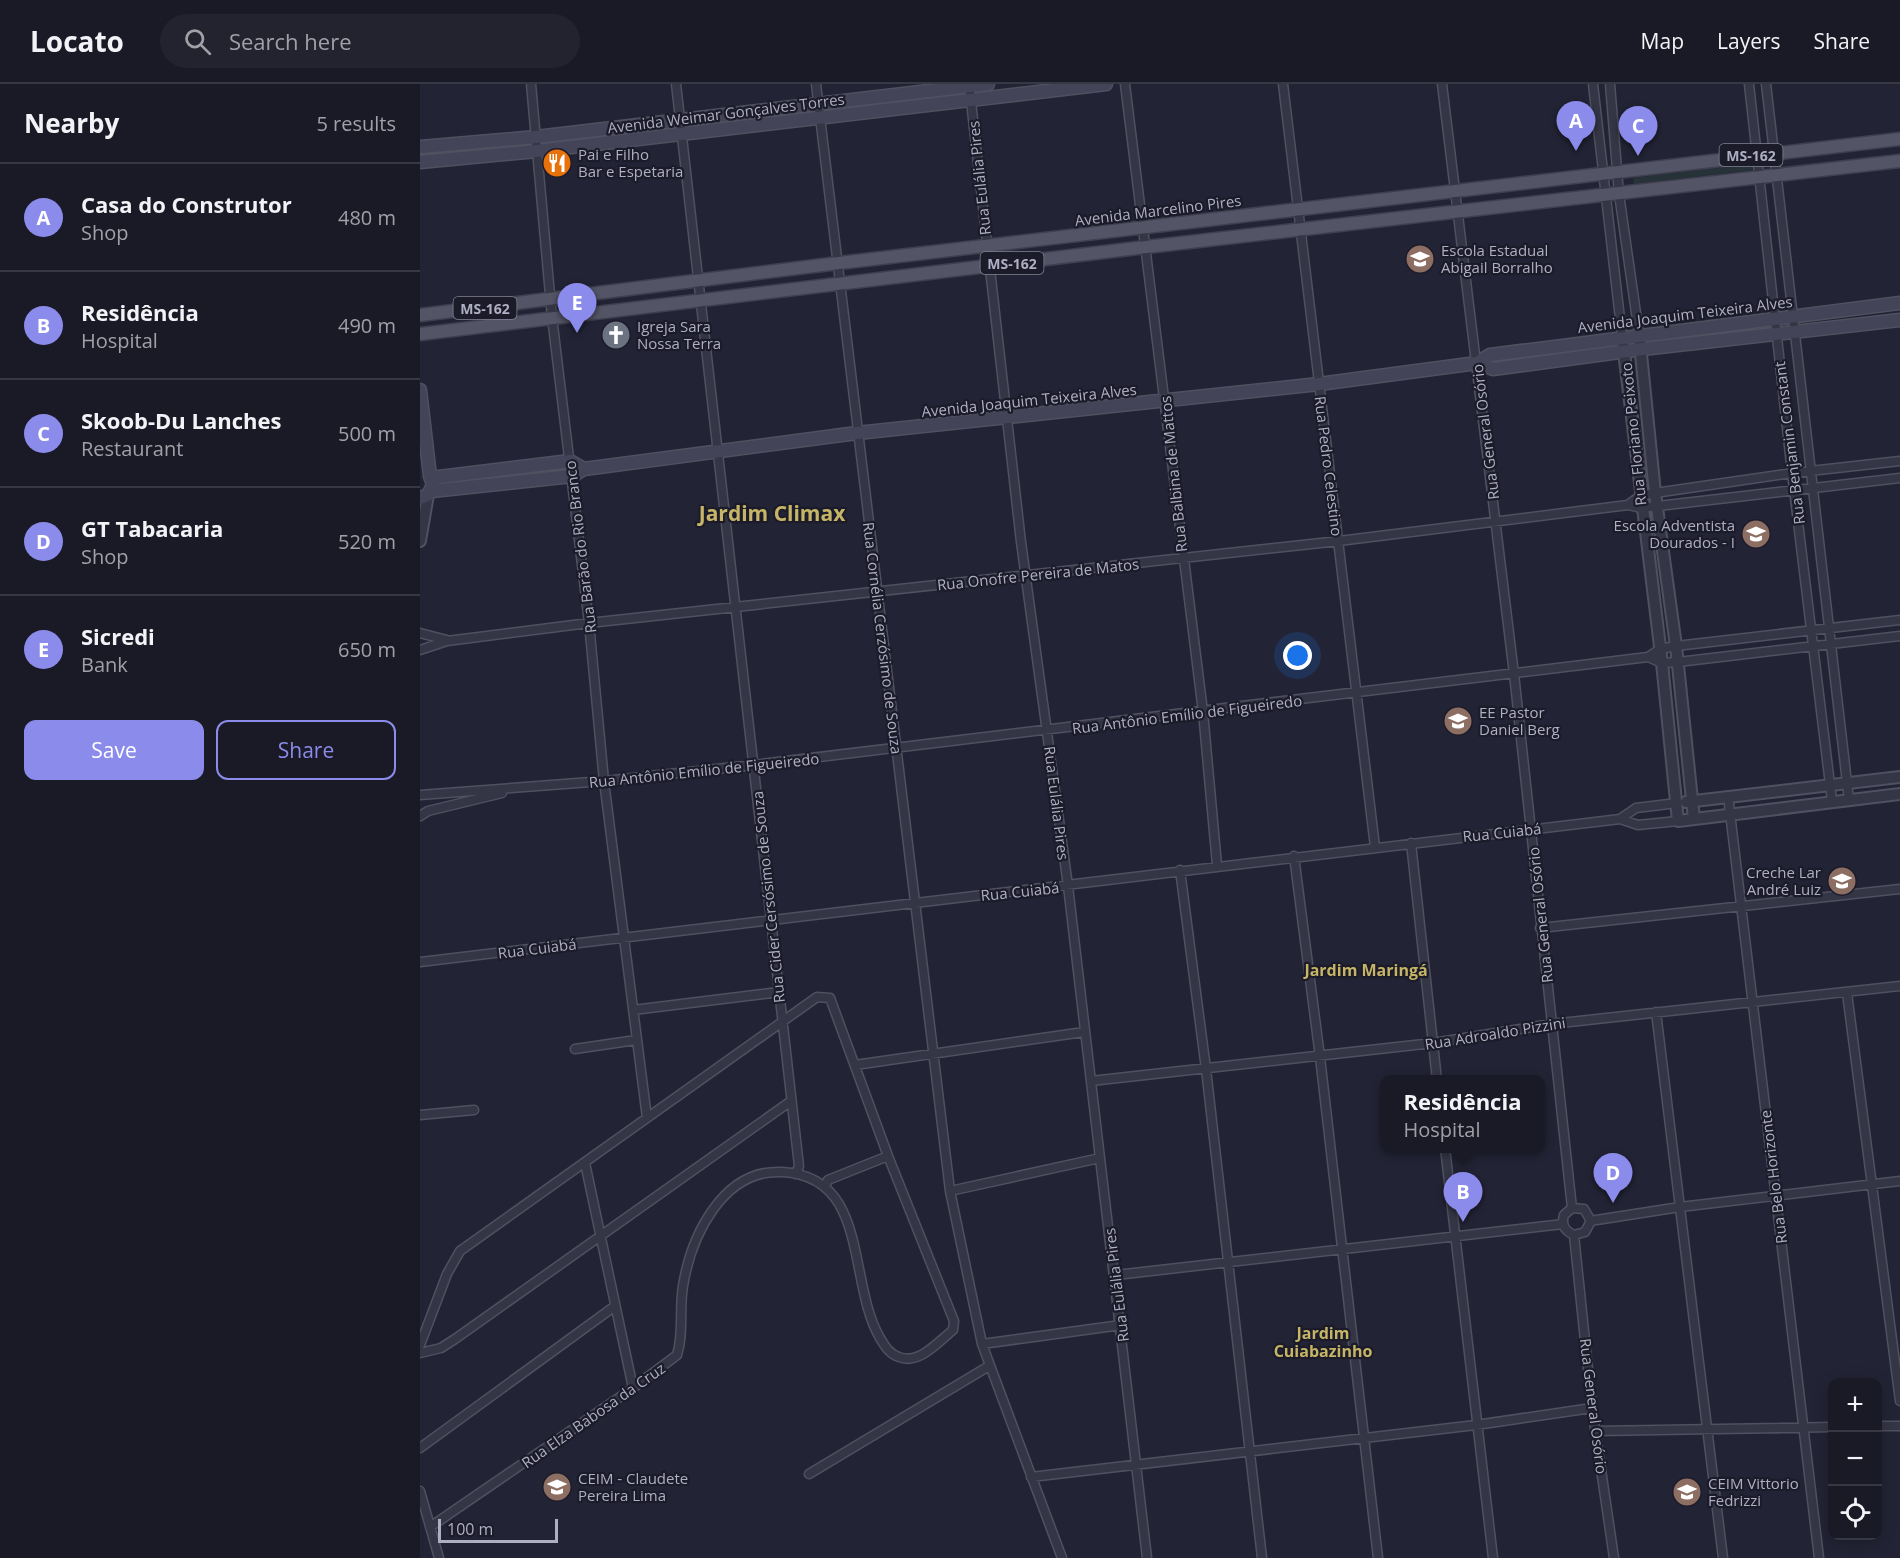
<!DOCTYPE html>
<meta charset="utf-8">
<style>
body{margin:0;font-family:"Open Sans",sans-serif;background:#23232f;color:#f1f3f6}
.controls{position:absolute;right:18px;bottom:18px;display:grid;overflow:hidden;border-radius:12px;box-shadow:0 3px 15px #0003}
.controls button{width:54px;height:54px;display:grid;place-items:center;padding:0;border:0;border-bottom:2px solid #383844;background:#1a1a27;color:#f1f3f6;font:30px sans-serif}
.scale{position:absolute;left:18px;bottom:15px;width:120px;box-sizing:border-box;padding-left:6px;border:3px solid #afafc2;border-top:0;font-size:16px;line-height:21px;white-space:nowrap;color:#afafc2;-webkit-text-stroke:4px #1b1b2a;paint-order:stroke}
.you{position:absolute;left:878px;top:572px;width:21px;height:21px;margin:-15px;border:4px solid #fff;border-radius:50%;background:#1a73e8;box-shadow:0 0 0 9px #1a73e833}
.badge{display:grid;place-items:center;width:39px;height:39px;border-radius:50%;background:#8b8beb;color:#fff;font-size:20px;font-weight:700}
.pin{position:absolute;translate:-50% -50px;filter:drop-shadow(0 2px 3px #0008)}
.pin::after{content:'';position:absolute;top:32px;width:21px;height:18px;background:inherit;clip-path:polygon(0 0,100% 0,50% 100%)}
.popup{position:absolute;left:960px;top:991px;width:165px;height:78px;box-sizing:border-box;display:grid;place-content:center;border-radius:12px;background:#1a1a27;filter:drop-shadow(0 2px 4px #0005);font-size:20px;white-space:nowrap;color:#9fa1a7}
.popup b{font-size:22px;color:#f1f3f6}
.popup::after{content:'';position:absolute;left:50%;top:100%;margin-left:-12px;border:12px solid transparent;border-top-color:#1a1a27}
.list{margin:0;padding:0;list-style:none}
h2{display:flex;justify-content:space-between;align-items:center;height:78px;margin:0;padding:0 24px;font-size:26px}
h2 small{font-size:20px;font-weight:400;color:#9fa1a7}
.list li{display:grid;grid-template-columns:39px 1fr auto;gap:18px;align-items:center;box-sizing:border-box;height:108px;padding:0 24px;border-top:2px solid #383844}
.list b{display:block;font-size:22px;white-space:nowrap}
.list p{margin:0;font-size:20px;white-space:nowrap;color:#9fa1a7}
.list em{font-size:20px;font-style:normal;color:#9fa1a7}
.actions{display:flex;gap:12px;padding:18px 24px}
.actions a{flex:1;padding:14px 0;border:2px solid #8b8beb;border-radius:12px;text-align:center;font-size:21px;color:#8b8beb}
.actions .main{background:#8b8beb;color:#fff}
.icon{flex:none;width:33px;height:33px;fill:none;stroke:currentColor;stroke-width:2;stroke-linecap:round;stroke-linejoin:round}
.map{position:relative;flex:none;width:1480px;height:1474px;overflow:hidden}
header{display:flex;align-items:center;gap:36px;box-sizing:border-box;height:84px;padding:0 30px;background:#1a1a27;border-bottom:2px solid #383844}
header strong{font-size:28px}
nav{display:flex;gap:33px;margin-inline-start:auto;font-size:21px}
.search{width:420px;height:54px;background:#23232f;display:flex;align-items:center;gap:15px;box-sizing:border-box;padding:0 21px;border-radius:33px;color:#9fa1a7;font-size:22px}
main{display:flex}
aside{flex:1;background:#1a1a27}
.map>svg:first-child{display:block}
</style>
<header>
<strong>Locato</strong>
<div class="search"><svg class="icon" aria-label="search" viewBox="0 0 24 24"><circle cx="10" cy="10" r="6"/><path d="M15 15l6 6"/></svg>Search here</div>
<nav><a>Map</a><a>Layers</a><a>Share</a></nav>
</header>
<main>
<aside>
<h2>Nearby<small>5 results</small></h2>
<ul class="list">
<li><span class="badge">A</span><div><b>Casa do Construtor</b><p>Shop</p></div><em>480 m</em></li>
<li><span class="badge">B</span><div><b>Residência</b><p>Hospital</p></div><em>490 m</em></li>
<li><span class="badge">C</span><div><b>Skoob-Du Lanches</b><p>Restaurant</p></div><em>500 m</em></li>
<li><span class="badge">D</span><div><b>GT Tabacaria</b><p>Shop</p></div><em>520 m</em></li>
<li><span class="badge">E</span><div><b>Sicredi</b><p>Bank</p></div><em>650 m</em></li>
</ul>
<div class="actions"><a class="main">Save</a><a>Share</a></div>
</aside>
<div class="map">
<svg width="1480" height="1474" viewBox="0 0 1480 1474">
<rect width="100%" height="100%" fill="#222334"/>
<!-- green -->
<path fill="#273138" d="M1331 79 1332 86 1214 100 1213 94Z"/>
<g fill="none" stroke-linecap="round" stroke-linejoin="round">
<!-- minor casing -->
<g stroke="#4f5060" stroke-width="11">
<path id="minor" d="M111 0 132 233 169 539 184 697 227 1034
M256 0 379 1082 376 1090
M396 0 530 1107 562 1260 642 1474
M549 0 601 458 648 802 727 1474
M705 0 783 628 797 781
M863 0 955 763
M1022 0 1094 590 1152 1124
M1173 0 1202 252
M1190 0 1199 110 1219 250
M1329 0 1372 389 1412 717
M1346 0 1429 716
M1208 421 1220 412 1235 409 1372 389 1480 377
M0 549 27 556
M0 566 27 557 169 539 919 457 1208 421 1221 424 1480 394
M1228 573 1242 579 1258 578 1480 552
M0 711 184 697 333 681 1228 573 1240 565 1256 562 1480 536
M1308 712 1399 1474
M0 732 8 727 82 709
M1200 735 1216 724 1257 719
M991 759 1017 996
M874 772 900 973 958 1474
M760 786 786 985 842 1474
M1120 844 1480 805
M0 878 1200 735 1218 741 1258 737
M1427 909 1480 1317
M213 926 359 908
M1236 928 1303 1474
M155 965 216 956
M435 981 664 948
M671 997 1013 959 1131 940 1480 902
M0 1031 54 1026
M1025 1064 1073 1474
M165 1079 213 1304
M405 1102 408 1096 468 1072
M530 1107 680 1074
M1152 1124 1164 1125 1171 1137 1165 1148 1154 1151
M1152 1124 1144 1131C1141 1141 1145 1147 1154 1151
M1170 1137 1260 1123 1480 1097
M1154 1151 1172 1324 1194 1474
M696 1191 1143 1140
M562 1260 701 1241
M0 1261 27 1190 40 1167 397 913 410 914 468 1072 534 1237 533 1246C518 1258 499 1281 479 1273 469 1270 465 1262 460 1254 427 1198 450 1092 362 1088 302 1085 271 1153 263 1202 259 1225 264 1249 257 1271L213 1304 10 1443
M0 1269 21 1264 35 1255 371 1017
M1458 1342H1480
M1176 1347 1412 1343
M0 1364 195 1222
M389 1390 569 1282
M611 1393 1056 1341 1172 1324
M0 1407 19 1474"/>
</g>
<!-- tertiary casing -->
<g stroke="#4f5060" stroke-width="14">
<path id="tertiary" d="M1219 250 1235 409 1256 562 1274 735
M1202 252 1242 579 1258 737 1480 710
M0 457 8 411
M1266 718 1480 693"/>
</g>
<!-- secondary casing -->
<g stroke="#4f5060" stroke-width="15">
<path id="secondary" d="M0 63 116 53 568 0
M0 78 117 67 686 0
M1057 279 1073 285 1222 265 1480 236
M0 306 10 392 13 401 8 411 0 414
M11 394 150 377 164 385
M12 407 152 392 164 385 437 349 899 300 1057 279 1070 271 1480 219"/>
</g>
<!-- primary casing -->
<g stroke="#3e3f4f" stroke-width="15">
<path id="primary" d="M0 231 419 179 1480 55
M0 250 726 163 1480 77"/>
</g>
<!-- minor -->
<use href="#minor" stroke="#353645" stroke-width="8"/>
<!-- tertiary -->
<use href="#tertiary" stroke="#353645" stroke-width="10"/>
<!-- secondary -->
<use href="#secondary" stroke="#444458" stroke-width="12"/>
<!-- primary -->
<use href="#primary" stroke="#535465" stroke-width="12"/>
</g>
<!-- icons -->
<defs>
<g id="restaurant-disc" transform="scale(1.5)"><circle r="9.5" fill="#e8710a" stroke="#1b1b2a"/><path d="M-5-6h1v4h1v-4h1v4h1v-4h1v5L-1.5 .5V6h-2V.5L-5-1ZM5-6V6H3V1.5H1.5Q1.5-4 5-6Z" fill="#fff"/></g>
<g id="school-disc" transform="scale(1.5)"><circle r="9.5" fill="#8d6e63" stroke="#1b1b2a"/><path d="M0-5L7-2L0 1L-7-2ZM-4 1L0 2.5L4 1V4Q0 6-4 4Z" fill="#fff"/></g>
<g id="church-disc" transform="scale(1.5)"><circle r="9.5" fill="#6b7280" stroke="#1b1b2a"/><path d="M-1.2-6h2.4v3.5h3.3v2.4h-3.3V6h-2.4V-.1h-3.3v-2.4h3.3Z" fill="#fff"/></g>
</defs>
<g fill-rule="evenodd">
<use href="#restaurant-disc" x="137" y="79"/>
<use href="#school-disc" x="1000" y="175"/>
<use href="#church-disc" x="196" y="251"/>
<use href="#school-disc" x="1336" y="450"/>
<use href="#school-disc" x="1038" y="637"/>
<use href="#school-disc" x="1422" y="797"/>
<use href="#school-disc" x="137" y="1403"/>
<use href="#school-disc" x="1267" y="1408"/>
</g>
<g text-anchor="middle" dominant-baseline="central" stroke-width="4.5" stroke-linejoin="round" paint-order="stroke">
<!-- shield labels -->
<g fill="#1b1b2a" stroke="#838394" stroke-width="1.5">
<rect x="1299.5" y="60" width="63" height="22" rx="4.5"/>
<rect x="560.5" y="168" width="63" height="22" rx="4.5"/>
<rect x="33.5" y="213" width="63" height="22" rx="4.5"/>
</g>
<g font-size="14" font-weight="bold" fill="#afafc2">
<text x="1331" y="71">MS-162</text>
<text x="592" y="179">MS-162</text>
<text x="65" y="224">MS-162</text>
</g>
<!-- street labels -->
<g font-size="15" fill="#afafc2" stroke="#1b1b2a">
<text transform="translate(306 29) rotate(-7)">Avenida Weimar Gonçalves Torres</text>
<text transform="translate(559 94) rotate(-96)">Rua Eulália Pires</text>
<text transform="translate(738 126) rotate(-7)">Avenida Marcelino Pires</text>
<text transform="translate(1265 230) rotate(-7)">Avenida Joaquim Teixeira Alves</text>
<text transform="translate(609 316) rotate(-6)">Avenida Joaquim Teixeira Alves</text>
<text transform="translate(1065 348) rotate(-97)">Rua General Osório</text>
<text transform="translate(1213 350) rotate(-96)">Rua Floriano Peixoto</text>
<text transform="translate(1369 359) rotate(-97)">Rua Benjamin Constant</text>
<text transform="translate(909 382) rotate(83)">Rua Pedro Celestino</text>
<text transform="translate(753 390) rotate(-96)">Rua Balbina de Mattos</text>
<text transform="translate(160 463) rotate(-97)">Rua Barão do Rio Branco</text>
<text transform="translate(618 490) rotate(-6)">Rua Onofre Pereira de Matos</text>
<text transform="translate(463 554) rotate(83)">Rua Cornélia Cerzósimo de Souza</text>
<text transform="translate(767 630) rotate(-7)">Rua Antônio Emílio de Figueiredo</text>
<text transform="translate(284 686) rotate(-6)">Rua Antônio Emílio de Figueiredo</text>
<text transform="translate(637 719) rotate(83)">Rua Eulália Pires</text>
<text transform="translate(1082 748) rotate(-6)">Rua Cuiabá</text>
<text transform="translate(600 807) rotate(-6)">Rua Cuiabá</text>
<text transform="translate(348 813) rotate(-96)">Rua Cider Cersósimo de Souza</text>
<text transform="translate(1120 831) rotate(-96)">Rua General Osório</text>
<text transform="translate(117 864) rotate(-7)">Rua Cuiabá</text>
<text transform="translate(1075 949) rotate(-9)">Rua Adroaldo Pizzini</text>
<text transform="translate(1353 1093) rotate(-97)">Rua Belo Horizonte</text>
<text transform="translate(696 1201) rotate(-97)">Rua Eulália Pires</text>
<text transform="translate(1174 1322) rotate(83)">Rua General Osório</text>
<text transform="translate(173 1331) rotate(-35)">Rua Elza Babosa da Cruz</text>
</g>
<!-- poi labels -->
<g font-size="15" fill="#afafc2" stroke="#1b1b2a" text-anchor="start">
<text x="158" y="70">Pai e Filho<tspan x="158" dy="17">Bar e Espetaria</tspan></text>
<text x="1021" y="166">Escola Estadual<tspan x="1021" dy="17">Abigail Borralho</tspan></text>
<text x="217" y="242">Igreja Sara<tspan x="217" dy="17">Nossa Terra</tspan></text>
<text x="1315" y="441" text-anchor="end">Escola Adventista<tspan x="1315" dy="17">Dourados - I</tspan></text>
<text x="1059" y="628">EE Pastor<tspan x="1059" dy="17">Daniel Berg</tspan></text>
<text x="1401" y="788" text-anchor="end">Creche Lar<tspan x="1401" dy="17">André Luiz</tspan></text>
<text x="158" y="1394">CEIM - Claudete<tspan x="158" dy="17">Pereira Lima</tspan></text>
<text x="1288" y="1399">CEIM Vittorio<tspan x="1288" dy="17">Fedrizzi</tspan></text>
</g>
<!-- neighbourhood labels -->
<g font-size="16" font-weight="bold" fill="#c6b566" stroke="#1b1b2a">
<text x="946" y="886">Jardim Maringá</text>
<text x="903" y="1249">Jardim<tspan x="903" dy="18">Cuiabazinho</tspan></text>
</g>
<!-- district labels -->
<g font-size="21" font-weight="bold" fill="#c6b566" stroke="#1b1b2a">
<text x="352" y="429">Jardim Climax</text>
</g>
</g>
</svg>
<div class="controls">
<button>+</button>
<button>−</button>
<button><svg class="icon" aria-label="locate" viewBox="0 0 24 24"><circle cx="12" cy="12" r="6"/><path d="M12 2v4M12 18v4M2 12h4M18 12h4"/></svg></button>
</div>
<div class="scale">100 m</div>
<div class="you"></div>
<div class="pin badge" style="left:1156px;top:67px">A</div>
<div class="pin badge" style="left:1043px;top:1138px">B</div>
<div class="popup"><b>Residência</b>Hospital</div>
<div class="pin badge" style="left:1218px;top:72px">C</div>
<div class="pin badge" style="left:1193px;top:1119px">D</div>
<div class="pin badge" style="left:157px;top:249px">E</div>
</div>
</main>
